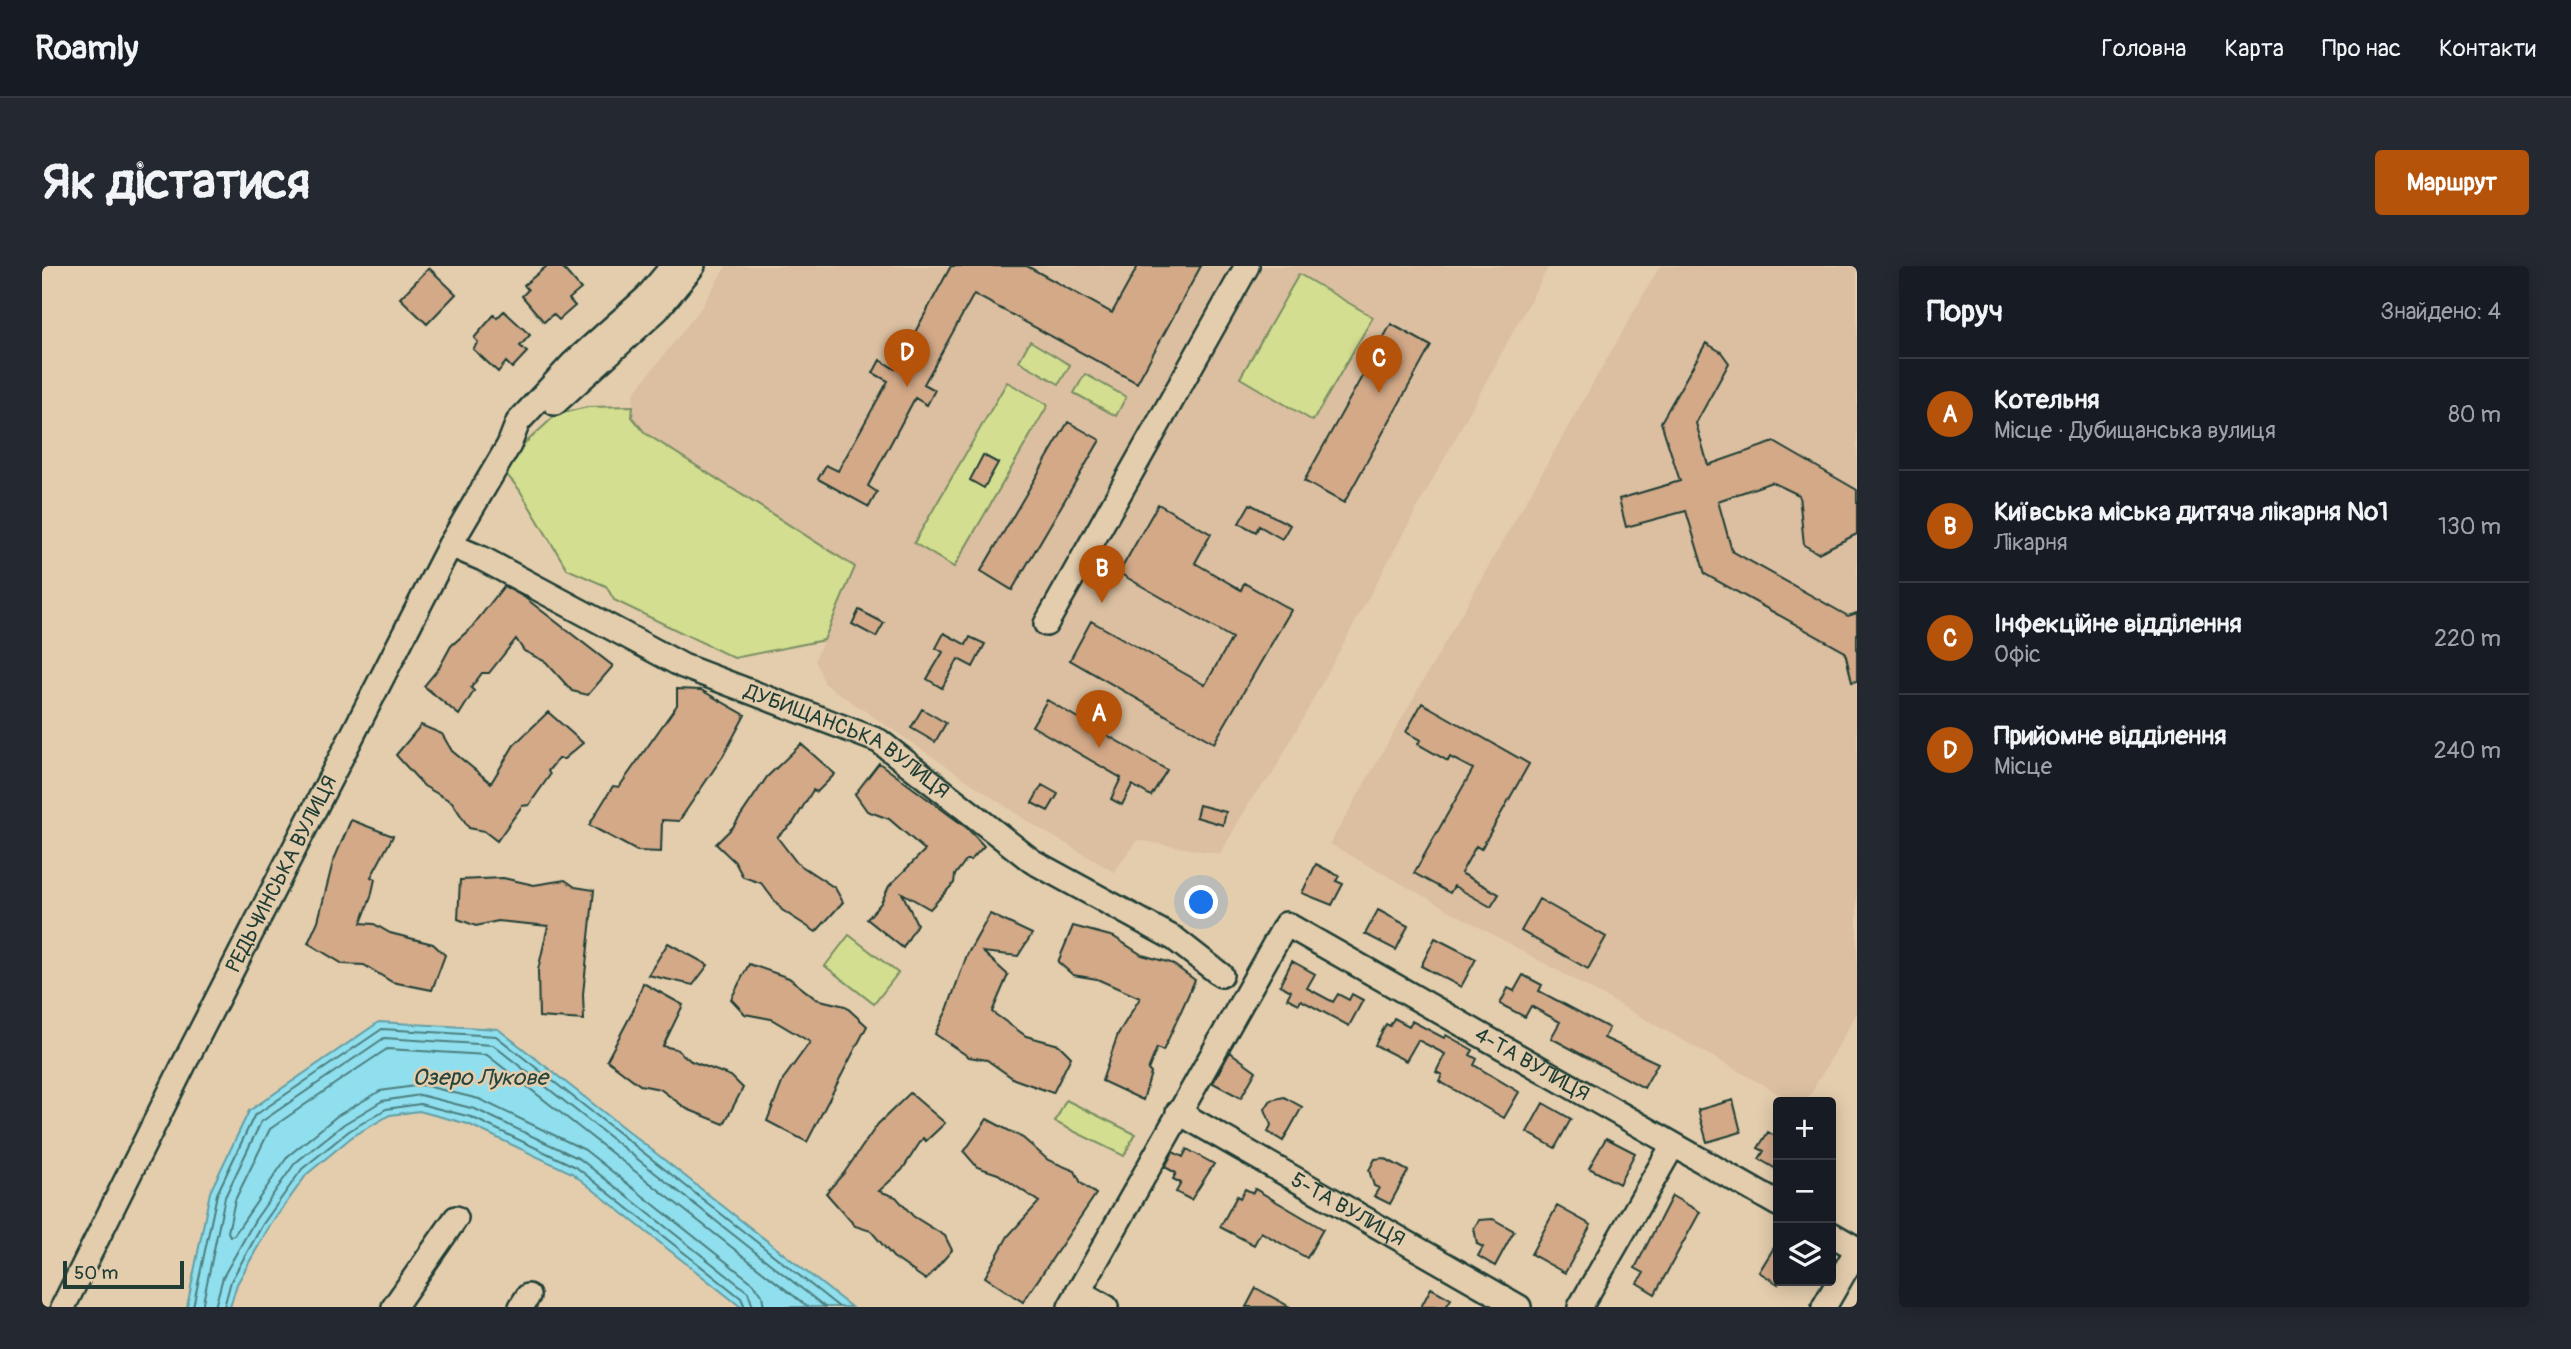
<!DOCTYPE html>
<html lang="uk">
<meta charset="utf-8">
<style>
body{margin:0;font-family:Pangolin,sans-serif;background:#242831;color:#f1f3f6}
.controls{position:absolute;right:21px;bottom:21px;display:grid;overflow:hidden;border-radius:7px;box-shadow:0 4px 18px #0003}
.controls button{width:63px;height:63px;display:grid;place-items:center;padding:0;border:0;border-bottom:2px solid #363941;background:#171b24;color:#f1f3f6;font:35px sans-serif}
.scale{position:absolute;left:21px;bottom:18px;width:121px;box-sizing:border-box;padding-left:7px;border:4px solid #1f3d34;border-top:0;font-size:19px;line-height:24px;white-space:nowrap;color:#1f3d34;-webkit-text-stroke:5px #e4cdad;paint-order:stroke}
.you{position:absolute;left:1160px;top:637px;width:24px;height:24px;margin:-18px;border:5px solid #fff;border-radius:50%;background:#1a73e8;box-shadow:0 0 0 10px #1a73e833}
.badge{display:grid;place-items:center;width:46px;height:46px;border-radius:50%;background:#b45309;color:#fff;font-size:23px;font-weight:700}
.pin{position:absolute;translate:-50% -58px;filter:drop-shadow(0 2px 4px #0008)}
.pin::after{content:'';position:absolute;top:37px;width:24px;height:21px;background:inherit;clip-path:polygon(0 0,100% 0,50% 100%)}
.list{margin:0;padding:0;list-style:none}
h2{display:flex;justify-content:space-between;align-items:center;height:91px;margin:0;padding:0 28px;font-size:30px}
h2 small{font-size:23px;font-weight:400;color:#9ea1a6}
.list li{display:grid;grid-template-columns:46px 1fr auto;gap:21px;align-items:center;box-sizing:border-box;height:112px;padding:0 28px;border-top:2px solid #363941}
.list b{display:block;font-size:26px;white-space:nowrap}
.list p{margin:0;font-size:23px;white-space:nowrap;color:#9ea1a6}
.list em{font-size:23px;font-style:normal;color:#9ea1a6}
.icon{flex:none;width:38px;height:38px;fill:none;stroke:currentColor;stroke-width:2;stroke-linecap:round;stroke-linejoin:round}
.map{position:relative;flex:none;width:1815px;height:1041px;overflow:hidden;border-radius:7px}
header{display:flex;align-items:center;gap:42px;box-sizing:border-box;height:98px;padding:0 35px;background:#171b24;border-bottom:2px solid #363941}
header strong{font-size:33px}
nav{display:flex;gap:38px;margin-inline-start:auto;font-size:24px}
.intro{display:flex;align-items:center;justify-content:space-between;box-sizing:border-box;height:168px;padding:0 42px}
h1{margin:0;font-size:49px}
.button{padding:18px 32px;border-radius:7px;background:#b45309;color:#fff;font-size:24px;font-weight:700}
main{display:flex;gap:42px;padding:0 42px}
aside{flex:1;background:#171b24;border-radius:7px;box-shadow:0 4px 18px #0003}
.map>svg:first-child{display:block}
</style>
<header>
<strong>Roamly</strong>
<nav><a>Головна</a><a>Карта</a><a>Про нас</a><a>Контакти</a></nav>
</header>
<div class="intro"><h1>Як дістатися</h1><a class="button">Маршрут</a></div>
<main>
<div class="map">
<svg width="1815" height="1041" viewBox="0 0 1815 1041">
<rect width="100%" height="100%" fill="#e4cdad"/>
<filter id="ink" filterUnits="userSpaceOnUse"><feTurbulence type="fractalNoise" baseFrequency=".0143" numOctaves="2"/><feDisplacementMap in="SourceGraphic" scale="14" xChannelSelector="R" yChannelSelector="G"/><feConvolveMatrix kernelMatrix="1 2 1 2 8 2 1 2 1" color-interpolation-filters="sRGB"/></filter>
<g filter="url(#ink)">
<!-- built -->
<path fill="#dbbfa0" d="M684 0H1507L1230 509 1212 529 1178 588 1095 574 1072 606 988 557 783 418 773 394 812 301 603 167 590 151 592 127 659 42Z
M1618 0H1815V747L1764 836H1752L1288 578Z"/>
<!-- green -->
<path fill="#d3de91" stroke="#798e62" stroke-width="2" d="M1257 8 1331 51 1271 155 1198 112Z
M988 75 1028 99 1017 118 977 95Z
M1043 108 1084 131 1074 150 1032 127Z
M965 116 1006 139 912 301 872 277Z
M591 140 590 151 603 167 813 301 782 374 692 392 572 334 564 320 525 303 477 223 465 209 470 189 515 148 546 141Z
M807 669 856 707 832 738 783 700Z
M1024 834 1093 868 1082 890 1013 856Z"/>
<!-- water -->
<path fill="#90dfee" stroke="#639ea4" stroke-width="2" d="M337 756 456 763 809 1041H699L530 907 426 858 377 845 348 849 311 870 265 908 227 961 195 1018 188 1041H145L168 926 207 845Z"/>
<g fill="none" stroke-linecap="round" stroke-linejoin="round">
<!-- shore -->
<path stroke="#4c7e7e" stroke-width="2" d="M151 1041 175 928 212 850 340 763 454 770 797 1041
M160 1041 183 931 219 856 342 772 451 779 783 1041
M173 1041 181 1011 213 954 253 897 302 858 340 835 378 829 433 843 538 893 706 1026 711 1041
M182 1041 189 1015 221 958 260 903 307 865 344 843 378 838 429 851 534 901 699 1032 703 1041
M722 1041 720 1029 712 1018 543 884 437 833 380 819 338 825 295 850 246 890 192 969 188 970 186 966 193 934 228 863 297 815 345 783 445 789 766 1041"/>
</g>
<!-- building -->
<path fill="#d3a988" stroke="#1f3d34" stroke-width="2" d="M505 0H519L539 23 527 33 533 40 517 54 511 48 502 56 480 30 486 24 482 19Z
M909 0H985L1070 47 1096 0H1159L1095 117 932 28 882 118 893 124 885 139 873 132 826 220 835 226 827 241 776 213 784 199 796 205 846 115 831 107 838 94 853 103Z
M387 2 414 28 385 58 358 32Z
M462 45 488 69 478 80 485 86 470 102 464 96 456 106 431 83 436 76 432 72 452 49 455 52Z
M1349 58 1389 80 1302 237 1262 215Z
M1664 77 1679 86 1687 97 1654 157 1666 199 1732 176 1815 224V268L1776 287 1762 279 1757 229 1730 216 1676 235 1690 285 1806 350 1815 347V415L1810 416 1803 386 1663 308 1644 245 1584 261 1577 233 1638 215 1619 156Z
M1026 156 1058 174 970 324 939 305Z
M941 189 956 197 942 222 928 214Z
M1116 238 1169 268 1153 297 1199 324 1202 317 1249 344 1172 477 1028 394 1049 355 1163 419 1190 372 1077 307Z
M1208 238 1248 259 1240 273 1217 260 1214 266 1197 257Z
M462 320 482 331 571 400 546 429 530 425 504 396 482 385 474 373 447 407H440L429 422 432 425 417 449 382 420 397 402 409 380 429 362Z
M817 344 842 357 834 371 810 358Z
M902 367 924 379 928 371 943 378 931 401 916 393 900 422 885 413 901 386 894 382Z
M635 423 659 424 703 449 681 490 637 555 620 554 619 586 595 585 547 559 571 520 577 521 635 439Z
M1005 434 1125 504 1109 530 1090 519 1080 539 1069 533 1079 512 990 460Z
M1380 437 1487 498 1439 583 1434 580 1419 607 1457 628 1449 641 1412 620 1408 627 1372 607 1431 503 1408 491 1406 495 1376 478 1378 474 1364 466Z
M880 443 904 457 893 476 869 462Z
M506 446 541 477 522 493H516L506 505 508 509 487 539 480 540 455 575 442 565 427 562 410 536 382 520 354 489 379 459 400 468 410 485 449 517 472 479Z
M759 478 793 508 775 526 771 524 751 557 735 571 755 597 793 622 801 636 774 666 740 644 719 617 701 611 693 596 674 578 691 561 725 511Z
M837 497 925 562 942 580 929 594H924L913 609 912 617 888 643 860 627 875 658 861 682 825 653 839 637 847 620 883 584 847 553 825 545 813 528Z
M1000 519 1016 528 1006 545 990 537Z
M1157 539 1184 546 1181 559 1154 551Z
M309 554 351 570 329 611 333 613 329 631 319 657 332 658 348 667 391 678 403 689 390 724 350 716 322 699 301 698 266 677 276 655 291 596Z
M1274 598 1297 610 1294 615 1301 618 1290 639 1260 627Z
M461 612 492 619 523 614 533 621 552 624 541 728 542 754 497 751 496 704 506 660 456 655 434 660 416 653 418 614Z
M1497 633 1564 671 1546 703 1479 665Z
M1336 644 1366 660 1354 684 1323 668Z
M948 648 990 668 976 690 941 686 966 709 950 746 984 770 1017 779 1029 791 1011 827 972 813 945 794 927 791 893 768 905 744 925 689Z
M1031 660 1072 671 1100 689 1129 697 1153 714 1121 785 1115 782 1106 804 1109 807 1101 834 1060 815 1076 768 1098 732 1055 713 1031 709 1016 696Z
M1393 672 1434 693 1419 721 1379 700Z
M626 677 666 699 651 719 606 709Z
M1250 695 1273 708 1265 722 1291 736 1296 728 1307 734 1310 728 1321 734 1307 760 1259 734 1257 738 1245 732 1249 725 1238 719Z
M707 698 747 712 774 733 803 740 825 760 765 876 725 855 742 812 768 776 729 753 703 748 689 733Z
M1481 709 1500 719 1497 725 1567 762 1562 772 1616 797 1602 822 1509 772 1518 756 1489 740 1483 751 1458 738 1466 722 1472 725Z
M601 717 641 739 621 780 634 783 649 795 689 810 701 822 682 858 645 843 618 823 598 819 565 794 591 745Z
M1352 752 1367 760 1370 755 1402 772 1404 769 1431 784 1428 789 1435 793 1432 799 1477 826 1462 852 1397 815 1400 809 1394 806 1403 788 1376 774 1364 795 1333 779 1344 758 1348 760Z
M1188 786 1214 805 1199 832 1171 817Z
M868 827 903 857 884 875 881 872 860 904 837 925 854 931 871 950 903 970 910 984 884 1014 851 991 829 965 813 960 784 927 802 907 836 858Z
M1242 831 1260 841 1241 875 1226 866 1229 859 1223 843 1229 834Z
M1691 834 1699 866 1665 876 1656 844Z
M1501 837 1529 853 1513 882 1485 866Z
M945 853 981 872 1006 894 1033 905 1039 917 1054 928 981 1036 943 1011 966 970 997 936 956 908 935 901 922 886Z
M1726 866 1736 872V904L1717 893 1722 885 1716 882Z
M1564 872 1593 887 1577 918 1547 902Z
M1145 883 1172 898 1149 934 1134 926 1139 917 1131 913 1134 907 1123 901 1131 886 1141 891Z
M1342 892 1366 905 1348 938 1332 930 1337 922 1332 920 1327 904 1333 893Z
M1203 923 1211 927 1213 923 1281 963 1265 992 1219 966 1212 979 1178 961 1195 930 1198 932Z
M1630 930 1658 946 1613 1028 1595 1017 1602 1007 1593 1002Z
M1515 940 1549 959 1523 1007 1489 988Z
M1451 953 1472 965 1453 1000 1436 990 1441 981 1435 978 1432 962 1437 954Z
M1736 975V1018L1717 1006Z
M1214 1022 1248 1041H1204Z
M1389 1022 1409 1033 1404 1041H1379Z"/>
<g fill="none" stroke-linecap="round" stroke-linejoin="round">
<!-- minor casing -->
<g stroke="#1f3d34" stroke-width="28">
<g id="minor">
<path d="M513 137 615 44 651 0"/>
<path id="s1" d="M408 279 441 293 641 400 837 475 990 595 1133 673 1179 709"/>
<path d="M1004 358 1205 0"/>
<path id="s2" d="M1136 846 1477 1041"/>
<path d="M1789 968 1815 983"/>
<path d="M1036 1025 1064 1041"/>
<path id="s3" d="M21 1041 149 784 408 279 467 179 476 156 530 98 605 31 631 0"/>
<path d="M352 1041 414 952"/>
<path d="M479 1041 486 1030"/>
<path id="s4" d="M1028 1041 1244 658 1736 938"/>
<path d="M1538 1041 1631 879"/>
<path d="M1782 1041 1815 984"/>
</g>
</g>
<!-- minor -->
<use href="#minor" stroke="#e4cdad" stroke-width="23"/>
</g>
</g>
<g text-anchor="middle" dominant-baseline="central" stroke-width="5" stroke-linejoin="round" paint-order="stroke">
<!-- street labels -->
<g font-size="21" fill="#1f3d34" stroke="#e4cdad">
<text stroke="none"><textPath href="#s1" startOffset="444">ДУБИЩАНСЬКА ВУЛИЦЯ</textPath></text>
<text stroke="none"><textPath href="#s3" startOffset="485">РЕДЬЧИНСЬКА ВУЛИЦЯ</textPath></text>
<text stroke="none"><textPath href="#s4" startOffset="723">4-ТА ВУЛИЦЯ</textPath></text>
<text stroke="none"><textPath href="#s2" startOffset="196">5-ТА ВУЛИЦЯ</textPath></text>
</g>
<!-- water labels -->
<g font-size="23" font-style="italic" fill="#25453d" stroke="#e4cdad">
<text x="438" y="811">Озеро Лукове</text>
</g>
</g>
</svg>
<div class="controls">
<button>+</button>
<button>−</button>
<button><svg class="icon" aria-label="layers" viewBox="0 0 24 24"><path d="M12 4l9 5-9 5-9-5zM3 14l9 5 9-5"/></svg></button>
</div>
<div class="scale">50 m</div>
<div class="you"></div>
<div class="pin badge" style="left:1057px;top:482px">A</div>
<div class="pin badge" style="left:1060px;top:337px">B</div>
<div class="pin badge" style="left:1337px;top:127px">C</div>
<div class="pin badge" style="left:865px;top:121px">D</div>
</div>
<aside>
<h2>Поруч<small>Знайдено: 4</small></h2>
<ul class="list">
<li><span class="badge">A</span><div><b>Котельня</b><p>Місце · Дубищанська вулиця</p></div><em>80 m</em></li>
<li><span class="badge">B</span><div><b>Київська міська дитяча лікарня №1</b><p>Лікарня</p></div><em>130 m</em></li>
<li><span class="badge">C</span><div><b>Інфекційне відділення</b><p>Офіс</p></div><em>220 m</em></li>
<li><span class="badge">D</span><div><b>Прийомне відділення</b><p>Місце</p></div><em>240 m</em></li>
</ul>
</aside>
</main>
